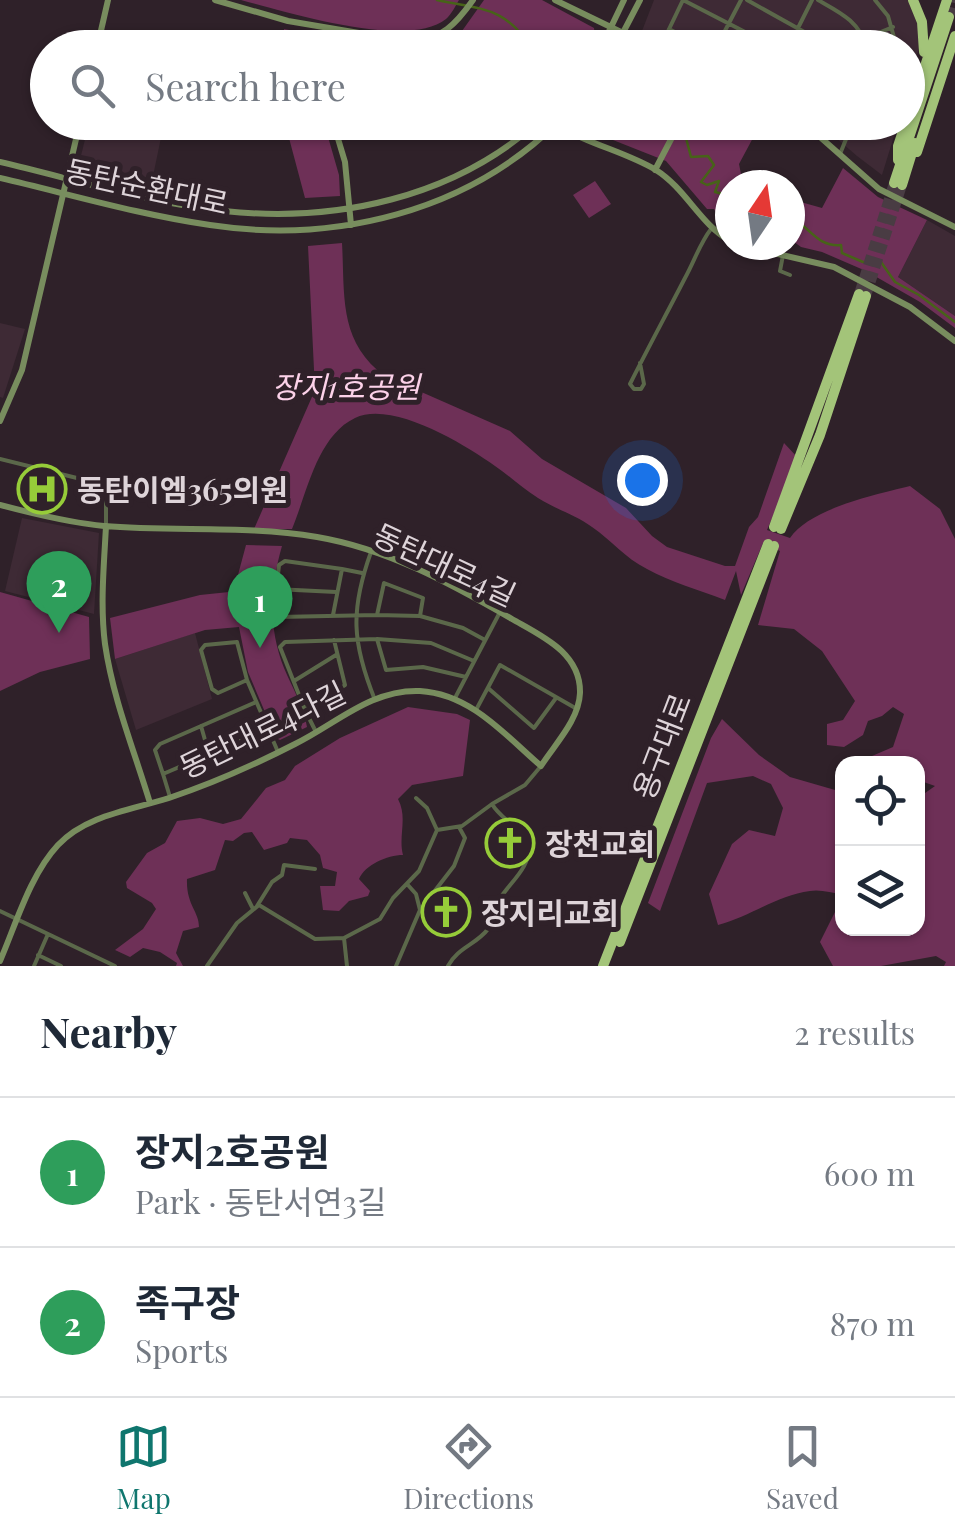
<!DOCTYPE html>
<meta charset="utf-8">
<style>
body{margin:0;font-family:"Playfair Display","Noto Sans KR",serif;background:#f6f6f7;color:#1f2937}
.controls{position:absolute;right:30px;bottom:30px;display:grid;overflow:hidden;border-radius:20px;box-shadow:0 2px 8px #0004}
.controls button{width:90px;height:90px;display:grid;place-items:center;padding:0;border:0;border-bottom:2px solid #e0e1e3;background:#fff;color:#1f2937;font:50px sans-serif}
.compass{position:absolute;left:715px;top:170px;width:90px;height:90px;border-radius:50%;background:#fff;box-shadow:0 2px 8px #0004;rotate:13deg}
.you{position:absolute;left:642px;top:480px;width:35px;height:35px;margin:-25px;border:8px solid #fff;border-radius:50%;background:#1a73e8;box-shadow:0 0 0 15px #1a73e833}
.badge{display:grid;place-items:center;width:65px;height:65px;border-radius:50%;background:#0f766e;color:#fff;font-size:32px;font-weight:700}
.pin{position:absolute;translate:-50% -82px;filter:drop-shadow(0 2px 5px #0008)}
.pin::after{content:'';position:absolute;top:52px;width:35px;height:30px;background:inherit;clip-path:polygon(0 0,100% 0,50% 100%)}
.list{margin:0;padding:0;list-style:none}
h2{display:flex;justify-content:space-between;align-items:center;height:130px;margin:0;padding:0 40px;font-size:42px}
h2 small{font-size:32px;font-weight:400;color:#747a83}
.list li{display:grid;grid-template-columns:65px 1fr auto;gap:30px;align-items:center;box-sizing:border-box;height:150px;padding:0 40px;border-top:2px solid #e0e1e3}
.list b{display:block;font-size:38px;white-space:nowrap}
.list p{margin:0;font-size:32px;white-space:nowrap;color:#747a83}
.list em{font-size:32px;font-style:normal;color:#747a83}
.icon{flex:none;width:55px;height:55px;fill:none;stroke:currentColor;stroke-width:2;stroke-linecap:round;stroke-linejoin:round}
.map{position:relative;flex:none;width:955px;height:966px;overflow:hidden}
.search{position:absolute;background:#fff;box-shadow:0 2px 8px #0004;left:30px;right:30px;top:30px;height:110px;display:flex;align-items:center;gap:25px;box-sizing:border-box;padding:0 35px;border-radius:55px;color:#747a83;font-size:38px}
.sheet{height:430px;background:#fff}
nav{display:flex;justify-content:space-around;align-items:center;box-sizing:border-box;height:140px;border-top:2px solid #e0e1e3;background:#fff;font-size:28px;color:#747a83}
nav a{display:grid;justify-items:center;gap:5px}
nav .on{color:#0f766e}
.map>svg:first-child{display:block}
</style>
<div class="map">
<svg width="955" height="966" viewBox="0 0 955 966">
<rect width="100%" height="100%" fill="#2f2129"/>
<!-- built -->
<path fill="#3e2a35" d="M654 0H908L920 31 919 48 908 87V48L675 47 642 31Z
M89 123H164L152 181 79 164Z
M819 123H898L882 175 857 156Z
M927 220 955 236V316L898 277Z
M0 323 25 329 3 398 0 397Z
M22 518 99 533 94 614 5 591Z
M195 633 212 699 136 730 115 659Z"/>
<!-- green -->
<path fill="#6e3057" d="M241 0H459C456 5 451 15 446 19 407 50 287 12 241 0Z
M484 0H542L594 28 595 37 614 47H490L462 31Z
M284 29 315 35 317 47H283Z
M285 123H324L339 175 340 196 305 198Z
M570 123H727L754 136 739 164 741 174 762 185H730V226L719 219 714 209H707L666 161Z
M843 168 878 197 927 220 898 277 955 316V328L920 302 866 271 822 252 801 247 790 239V199L822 208Z
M595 181 611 204 589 218 573 195Z
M342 243C345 295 338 342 385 376L510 431 542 459 626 508 652 536 667 547 725 566H735L749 527 758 517 784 443 798 458 767 530 790 538C809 509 877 494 910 486L940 509 955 539V966H944L946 962 936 956 881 966H833L820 942 842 898V928H918V798L935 786 918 780V764L879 763 872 756 893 747 904 714 893 707 882 716 868 721 863 735 844 747 827 745V724L843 720 855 701 822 651 794 629 758 625 780 551 763 543 741 595 736 571 725 600C699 590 671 582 647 569 625 558 611 540 592 527 576 515 555 509 538 498 523 489 510 476 495 466 464 444 392 400 355 418 317 436 307 493 292 529H254L315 390 308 246Z
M246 545 282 546C270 588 268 627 284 668 292 687 304 707 307 727L280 740 276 738 248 672 239 627 205 630 115 659 110 618 200 595 229 592 235 586Z
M0 592 89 617 90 659 40 672 0 691Z
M408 707 457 714 470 720 463 776 412 785 398 799C408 818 398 836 403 855 387 855 365 865 359 879L370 891 368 896 349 901 339 911 323 910 320 886H335L337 872 323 868 320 855 307 840 290 838 287 843 264 850 252 832 244 833 233 841 225 840 215 870 187 879C186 905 199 911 199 927L183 931 176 953 183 966H176L177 963 160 952 143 948 130 957 115 950 143 929 156 909 152 903 127 888 126 882 147 853 165 843 177 821 200 818 223 824 241 819 266 788 285 780 295 766 340 738Z
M722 719 759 755 790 777 842 792V894C832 893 820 889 810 891 777 895 750 917 718 925L709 894 732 844 749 830 775 836 783 808 771 784 753 776 707 783 660 911 648 903 711 738Z"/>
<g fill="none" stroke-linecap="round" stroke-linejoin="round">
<!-- stream -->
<path stroke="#476318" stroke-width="2.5" d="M437 0C483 10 504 6 532 48
M633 122 635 130 643 133 657 122
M675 122 686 138 691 157 708 156 714 165 701 182 707 185 719 181 715 192 727 195 730 205
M790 217C810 226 816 247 841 245L842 253 863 262H881L895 282 919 295 955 322"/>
<!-- highway-tunnel -->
<path stroke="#493c43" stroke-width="10" stroke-dasharray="10 5" stroke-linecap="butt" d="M949 17 954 0
M859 294 894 183
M866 296 902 185"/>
<!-- street -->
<path stroke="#5b684a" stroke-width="4" d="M683 0 776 48
M747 0 833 48
M818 0C841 13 859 21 867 48
M875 0 888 16 897 48
M669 29 705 48
M660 48 683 0
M716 48 741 0
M788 48 812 0
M841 48 893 27
M863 122 882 127 883 122
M840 154 853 122
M783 255 780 271 790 275
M640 363 644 384 641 389H634L630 384C648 348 667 313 685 278 694 262 700 243 711 229
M0 459 97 483 106 497V525
M371 552C350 610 352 643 375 700
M342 569 362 573
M275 589 336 592
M333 615 342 569 285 561 279 565 274 613 278 617 377 615
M420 616 377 615 384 583 423 598 420 616 463 628 485 640
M334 640 345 685 305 710 280 647 285 642C315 641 346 640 377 639
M466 677 423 667 386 670 377 639 431 643 474 661
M247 680 218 693 212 689 201 650 205 645 237 642 247 680 278 752
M294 681 336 655
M488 688 534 728 556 698
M455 698 500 612
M256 702 160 744 155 750 163 774 268 729
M305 710 316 732
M476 710 500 665 577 709
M201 726 209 754
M163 774 170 797
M416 798 427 808 437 830
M492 804 525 785 541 766
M407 884 416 894 420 910
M245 893 252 907
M424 904 436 910 437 916
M257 906 272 882 282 875 284 865 315 869
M0 911 115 966
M344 938 347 966
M38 955 61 966
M34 966 48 934
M207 966 237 923 259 905 315 939 344 938 380 919 393 898 419 871 437 830 462 826 492 804C501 820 522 827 527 846 533 866 508 884 499 900 494 908 493 922 488 929 477 944 457 948 448 966
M396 966 420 910 454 866 465 838 459 827"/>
<!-- secondary -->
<path stroke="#788d5e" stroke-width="6" d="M215 0 288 21 412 42C442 39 456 24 473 0
M555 0 654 48
M97 48 108 0
M326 48 329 28
M601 48 624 0
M615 48 640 0
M333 122 345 162 351 225
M803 122 879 189 955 227
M555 123C586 144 624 151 656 170 686 189 700 224 730 241
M0 162C73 179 149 203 224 211 336 223 453 198 538 122
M655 170 680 122
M0 178C69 194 140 215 210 225 335 244 467 212 558 122
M739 245 834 267 910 307 955 341
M0 421 22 370 80 122
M0 505C34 514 70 523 104 526 175 532 247 525 317 537 388 549 451 584 512 619 542 636 581 653 580 693 579 720 555 744 541 766 505 735 471 694 420 691 371 689 336 724 295 744 256 764 211 784 169 798 131 810 86 815 58 845 30 875 16 924 0 961
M106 526C104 565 100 605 105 644 113 699 134 750 150 803"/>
<!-- highway -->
<path stroke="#a3c479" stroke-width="10" d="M913 0 922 22 924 52
M908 117 947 0
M917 152 955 36
M898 160V146L906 122
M894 183 949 17
M902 185 915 143
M774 527 859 294
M781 529 820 435 866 296
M620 942 774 546
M603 966 768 544"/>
</g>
<!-- icons -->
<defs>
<g id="hospital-ring" transform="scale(2.5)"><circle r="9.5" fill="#2f2129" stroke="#96cc39" stroke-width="1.5"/><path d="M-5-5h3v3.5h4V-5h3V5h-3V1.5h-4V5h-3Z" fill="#96cc39"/></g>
<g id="church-ring" transform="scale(2.5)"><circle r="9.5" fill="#2f2129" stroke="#96cc39" stroke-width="1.5"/><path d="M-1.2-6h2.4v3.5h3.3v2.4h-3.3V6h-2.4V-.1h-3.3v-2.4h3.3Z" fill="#96cc39"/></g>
</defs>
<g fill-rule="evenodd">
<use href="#hospital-ring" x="42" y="489"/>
<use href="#church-ring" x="510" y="843"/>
<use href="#church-ring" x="446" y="912"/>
</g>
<g text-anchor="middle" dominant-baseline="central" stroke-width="10" stroke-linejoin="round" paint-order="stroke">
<!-- street labels -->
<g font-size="30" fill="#ded4d9" stroke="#2f2129">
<text transform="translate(147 186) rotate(12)">동탄순환대로</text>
<text transform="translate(445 564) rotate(25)">동탄대로4길</text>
<text transform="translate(262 729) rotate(-26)">동탄대로4다길</text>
<text transform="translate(661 746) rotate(-69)">용구대로</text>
</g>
<!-- park labels -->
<g font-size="30" font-style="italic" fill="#fcd2e9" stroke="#2f2129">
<text x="346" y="386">장지1호공원</text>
</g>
<!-- poi labels -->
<g font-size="30" font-weight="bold" fill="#ded4d9" stroke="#2f2129" text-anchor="start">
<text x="77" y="489">동탄이엠365의원</text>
<text x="545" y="843">장천교회</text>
<text x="481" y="912">장지리교회</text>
</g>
</g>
</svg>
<div class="controls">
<button><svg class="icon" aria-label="locate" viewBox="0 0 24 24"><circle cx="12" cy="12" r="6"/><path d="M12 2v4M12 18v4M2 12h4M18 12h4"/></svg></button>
<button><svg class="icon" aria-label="layers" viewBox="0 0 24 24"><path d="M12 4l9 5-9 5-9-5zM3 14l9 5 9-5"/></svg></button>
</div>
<svg class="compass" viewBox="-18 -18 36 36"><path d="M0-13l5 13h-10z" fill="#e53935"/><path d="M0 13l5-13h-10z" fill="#747a83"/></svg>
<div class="you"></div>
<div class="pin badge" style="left:260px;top:648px;background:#2e9e5b">1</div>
<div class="pin badge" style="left:59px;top:633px;background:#2e9e5b">2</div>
<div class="search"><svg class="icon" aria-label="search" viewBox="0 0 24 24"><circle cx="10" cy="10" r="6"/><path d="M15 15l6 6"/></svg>Search here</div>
</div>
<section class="sheet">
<h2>Nearby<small>2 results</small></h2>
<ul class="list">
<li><span class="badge" style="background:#2e9e5b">1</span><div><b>장지2호공원</b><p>Park · 동탄서연3길</p></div><em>600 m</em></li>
<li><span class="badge" style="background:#2e9e5b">2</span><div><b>족구장</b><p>Sports</p></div><em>870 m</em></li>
</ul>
</section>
<nav>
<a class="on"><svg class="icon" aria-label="map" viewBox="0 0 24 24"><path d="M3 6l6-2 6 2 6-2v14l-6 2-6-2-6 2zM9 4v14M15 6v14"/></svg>Map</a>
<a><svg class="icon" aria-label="directions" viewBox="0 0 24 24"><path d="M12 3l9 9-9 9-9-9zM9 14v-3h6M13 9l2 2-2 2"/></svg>Directions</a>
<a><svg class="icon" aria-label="saved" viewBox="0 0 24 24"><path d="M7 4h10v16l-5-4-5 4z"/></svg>Saved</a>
</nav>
